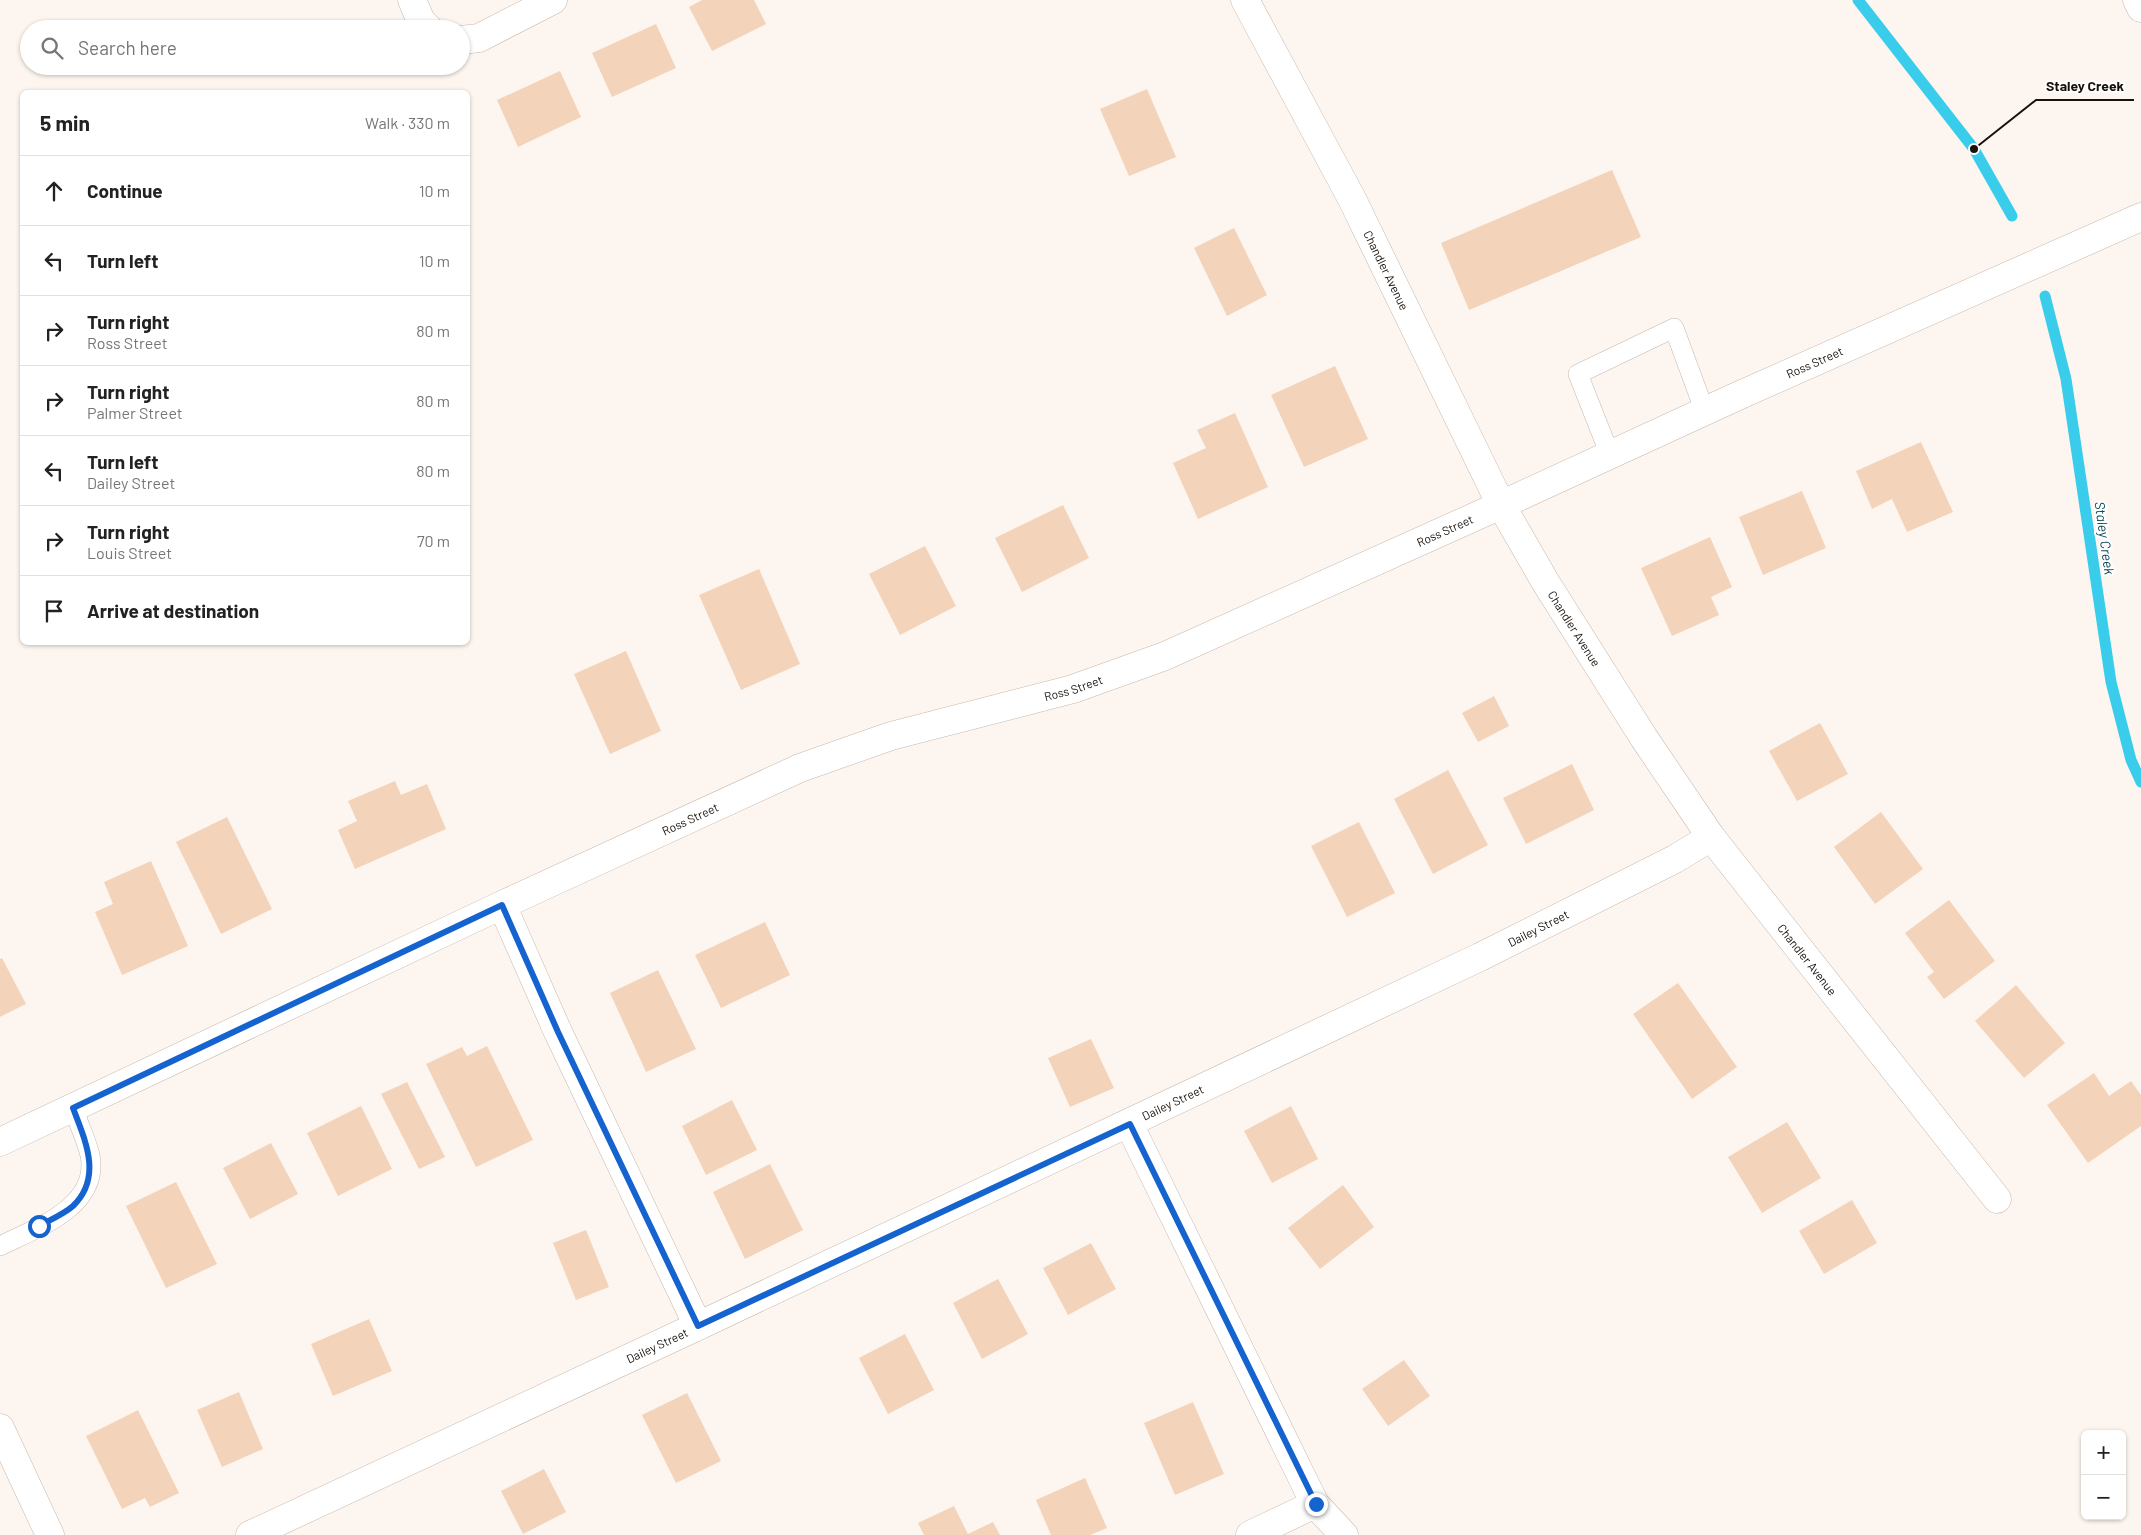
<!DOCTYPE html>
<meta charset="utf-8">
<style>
body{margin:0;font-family:Barlow,sans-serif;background:#f6f6f6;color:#222}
.controls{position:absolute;right:15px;bottom:15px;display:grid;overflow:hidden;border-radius:8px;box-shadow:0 1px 4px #0004}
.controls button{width:45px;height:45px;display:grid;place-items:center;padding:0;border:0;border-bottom:1px solid #e0e0e0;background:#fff;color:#222;font:25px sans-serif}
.stop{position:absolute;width:15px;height:15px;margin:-11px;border:4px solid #1463ce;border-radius:50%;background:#fff}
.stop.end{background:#1463ce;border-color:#fff;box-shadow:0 1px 5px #0008}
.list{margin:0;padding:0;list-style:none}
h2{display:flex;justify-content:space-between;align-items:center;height:65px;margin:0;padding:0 20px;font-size:21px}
h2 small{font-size:16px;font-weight:400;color:#767676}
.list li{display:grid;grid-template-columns:32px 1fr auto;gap:15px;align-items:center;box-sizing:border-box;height:70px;padding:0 20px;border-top:1px solid #e0e0e0}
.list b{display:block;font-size:19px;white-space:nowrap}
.list p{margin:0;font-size:16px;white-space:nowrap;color:#767676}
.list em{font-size:16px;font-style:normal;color:#767676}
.icon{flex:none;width:28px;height:28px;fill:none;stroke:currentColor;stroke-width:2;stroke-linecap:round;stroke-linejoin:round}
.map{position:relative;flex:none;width:2141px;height:1535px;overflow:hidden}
.search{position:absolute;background:#fff;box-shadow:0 1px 4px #0004;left:20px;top:20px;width:450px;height:55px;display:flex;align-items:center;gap:12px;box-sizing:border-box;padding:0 18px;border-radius:28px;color:#767676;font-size:19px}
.panel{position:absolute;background:#fff;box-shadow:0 1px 4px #0004;left:20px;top:90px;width:450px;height:555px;border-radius:8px}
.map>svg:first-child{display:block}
</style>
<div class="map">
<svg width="2141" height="1535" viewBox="0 0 2141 1535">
<rect width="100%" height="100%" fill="#fdf6f0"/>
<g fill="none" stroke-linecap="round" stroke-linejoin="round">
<!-- stream -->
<path stroke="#3acdeb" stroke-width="11" d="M1858 0 1974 149 2012 216
M2045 296 2066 379 2111 682 2131 760 2141 782"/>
</g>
<!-- building -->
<path fill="#f3d3b9" d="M702 0H754L766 24 712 51 689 7Z
M656 24 676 68 612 97 592 53Z
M560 71 581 117 518 147 497 100Z
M1147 89 1176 157 1129 176 1100 109Z
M1612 170 1641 237 1469 310 1441 243Z
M1234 228 1267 295 1227 316 1194 248Z
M1335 366 1368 439 1304 467 1271 395Z
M1235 413 1268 487 1198 519 1173 463 1206 448 1197 430Z
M1921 442 1953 512 1907 532 1892 499 1872 509 1856 471Z
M1802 491 1826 548 1763 575 1739 517Z
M1063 505 1089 558 1022 592 995 538Z
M1710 537 1732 587 1711 597 1719 615 1672 636 1641 568Z
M925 546 956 606 900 635 869 574Z
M759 569 800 664 741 690 699 595Z
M626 651 661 731 610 754 574 674Z
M1494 696 1509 726 1478 742 1462 713Z
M1820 723 1848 774 1797 801 1769 751Z
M1572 764 1594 810 1526 844 1503 798Z
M1448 770 1488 845 1433 874 1394 799Z
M395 781 401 795 427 784 446 829 355 869 338 830 357 821 348 801Z
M1881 812 1923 869 1875 904 1834 847Z
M227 817 272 909 221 934 176 842Z
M1359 822 1395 893 1347 917 1311 846Z
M151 861 188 946 122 975 95 912 113 904 104 882Z
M1949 900 1995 961 1944 999 1927 977 1934 972 1905 933Z
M765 922 790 975 721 1008 695 955Z
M2 958 26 1004 0 1017V959Z
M658 970 696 1049 646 1072 610 993Z
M1678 983 1737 1067 1692 1099 1633 1014Z
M2016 985 2065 1043 2024 1078 1975 1021Z
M1091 1039 1114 1088 1070 1107 1048 1058Z
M487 1046 533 1140 476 1167 426 1064 462 1047 467 1056Z
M2094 1073 2109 1096 2131 1081 2141 1095V1126L2088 1163 2047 1105Z
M407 1082 445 1157 419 1169 381 1094Z
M732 1100 757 1150 706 1175 682 1126Z
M361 1106 392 1169 338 1196 307 1133Z
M1291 1106 1318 1159 1272 1183 1244 1131Z
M1787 1122 1821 1178 1762 1213 1728 1157Z
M271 1143 298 1194 250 1219 223 1168Z
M770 1164 803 1230 745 1259 713 1192Z
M176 1182 217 1264 166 1288 126 1206Z
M1343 1185 1374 1227 1320 1269 1288 1228Z
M1852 1200 1877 1243 1824 1274 1799 1231Z
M586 1230 609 1287 576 1300 553 1243Z
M1091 1243 1116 1289 1068 1315 1043 1268Z
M998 1279 1028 1334 982 1359 953 1303Z
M369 1319 392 1371 333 1396 311 1344Z
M905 1334 934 1390 888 1414 859 1358Z
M1404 1360 1430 1396 1388 1426 1362 1389Z
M239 1392 263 1449 222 1467 197 1410Z
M687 1393 721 1461 676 1483 642 1415Z
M1193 1402 1224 1474 1175 1495 1144 1423Z
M138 1410 179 1493 150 1507 145 1498 122 1509 86 1436Z
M544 1469 566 1512 523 1534 501 1491Z
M1085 1478 1107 1528 1090 1535H1051L1036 1500Z
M954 1506 968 1534 993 1522 1000 1535H924L918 1523Z"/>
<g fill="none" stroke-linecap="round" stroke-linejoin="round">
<!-- service casing -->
<g stroke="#c8b7ab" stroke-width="20">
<path id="service" d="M1610 455 1578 374 1674 328 1705 412
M0 1246C36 1228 100 1207 90 1155 86 1139 78 1123 73 1107"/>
</g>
<!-- minor casing -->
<g stroke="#c8b7ab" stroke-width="29">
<g id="minor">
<path d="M412 0 421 21 429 29"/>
<path id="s1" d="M1245 0 1352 199 1501 505 1546 583 1644 738 1711 837 1997 1199"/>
<path d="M2137 0 2141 8"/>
<path d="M461 40 479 38 553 0"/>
<path d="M502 905 558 1032 698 1326"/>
<path d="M1129 1124 1315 1504 1344 1535"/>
<path id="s2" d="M0 1142 502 905 800 768 891 736 1073 689 1165 656 1501 505 1740 395 2141 217"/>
<path d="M0 1428 50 1535"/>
<path id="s3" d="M250 1535 698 1326 1480 957 1675 859 1711 837"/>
<path d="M1250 1535 1315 1504"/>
</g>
</g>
<!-- service -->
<use href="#service" stroke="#fff" stroke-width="19"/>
<!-- minor -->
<use href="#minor" stroke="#fff" stroke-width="28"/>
</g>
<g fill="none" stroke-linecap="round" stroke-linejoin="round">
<!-- route -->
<path stroke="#1463ce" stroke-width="6" d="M39 1226C50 1220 64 1214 73 1206 103 1177 85 1140 73 1108L502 905 558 1032 698 1326 1130 1124 1316 1504"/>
</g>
<g text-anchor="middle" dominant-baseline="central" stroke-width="4" stroke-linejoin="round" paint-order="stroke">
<!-- street labels -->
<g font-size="12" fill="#18120d" stroke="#fff">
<text stroke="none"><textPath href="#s1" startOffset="305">Chandler Avenue</textPath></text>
<text stroke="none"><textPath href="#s2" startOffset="1978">Ross Street</textPath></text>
<text stroke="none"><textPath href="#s2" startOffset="1572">Ross Street</textPath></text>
<text stroke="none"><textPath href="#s1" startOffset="710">Chandler Avenue</textPath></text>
<text stroke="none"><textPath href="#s2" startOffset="1168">Ross Street</textPath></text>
<text stroke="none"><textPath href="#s2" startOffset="762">Ross Street</textPath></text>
<text stroke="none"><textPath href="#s3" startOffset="1424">Dailey Street</textPath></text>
<text stroke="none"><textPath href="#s1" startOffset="1115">Chandler Avenue</textPath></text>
<text stroke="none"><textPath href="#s3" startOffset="1019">Dailey Street</textPath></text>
<text stroke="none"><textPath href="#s3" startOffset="449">Dailey Street</textPath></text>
</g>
<!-- water labels -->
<g font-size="14" font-style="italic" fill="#084855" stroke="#fff">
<text transform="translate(2105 538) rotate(82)">Staley Creek</text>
</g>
</g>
<!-- callouts -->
<path fill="none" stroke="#18120d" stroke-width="2" d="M1974 149L2036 100H2134"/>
<circle fill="#18120d" stroke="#fff" stroke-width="2" cx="1974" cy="149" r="5"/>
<g font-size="14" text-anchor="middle" font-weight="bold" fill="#18120d" stroke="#fff" stroke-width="4" stroke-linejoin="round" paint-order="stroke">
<text x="2085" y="91">Staley Creek</text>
</g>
</svg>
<div class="controls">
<button>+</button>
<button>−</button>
</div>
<div class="stop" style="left:39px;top:1226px"></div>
<div class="stop end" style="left:1316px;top:1504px"></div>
<div class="search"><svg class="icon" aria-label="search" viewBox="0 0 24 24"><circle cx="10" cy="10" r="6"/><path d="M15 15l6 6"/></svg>Search here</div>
<section class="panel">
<h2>5 min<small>Walk · 330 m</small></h2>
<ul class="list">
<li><svg class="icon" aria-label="ahead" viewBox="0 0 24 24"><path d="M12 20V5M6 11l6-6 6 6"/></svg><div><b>Continue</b></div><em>10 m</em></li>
<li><svg class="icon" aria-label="left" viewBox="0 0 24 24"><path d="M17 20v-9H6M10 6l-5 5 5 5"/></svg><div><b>Turn left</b></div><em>10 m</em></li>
<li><svg class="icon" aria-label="right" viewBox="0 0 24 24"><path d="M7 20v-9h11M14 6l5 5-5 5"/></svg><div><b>Turn right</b><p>Ross Street</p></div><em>80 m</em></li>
<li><svg class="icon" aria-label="right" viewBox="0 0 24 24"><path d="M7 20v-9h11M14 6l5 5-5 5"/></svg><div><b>Turn right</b><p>Palmer Street</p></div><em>80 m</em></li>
<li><svg class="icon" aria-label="left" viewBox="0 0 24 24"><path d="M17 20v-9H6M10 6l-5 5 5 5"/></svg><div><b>Turn left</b><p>Dailey Street</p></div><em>80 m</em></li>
<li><svg class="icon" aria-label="right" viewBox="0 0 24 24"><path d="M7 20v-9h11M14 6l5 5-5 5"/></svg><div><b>Turn right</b><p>Louis Street</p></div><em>70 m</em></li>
<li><svg class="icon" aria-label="arrive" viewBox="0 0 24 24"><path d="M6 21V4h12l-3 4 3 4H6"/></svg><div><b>Arrive at destination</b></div></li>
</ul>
</section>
</div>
